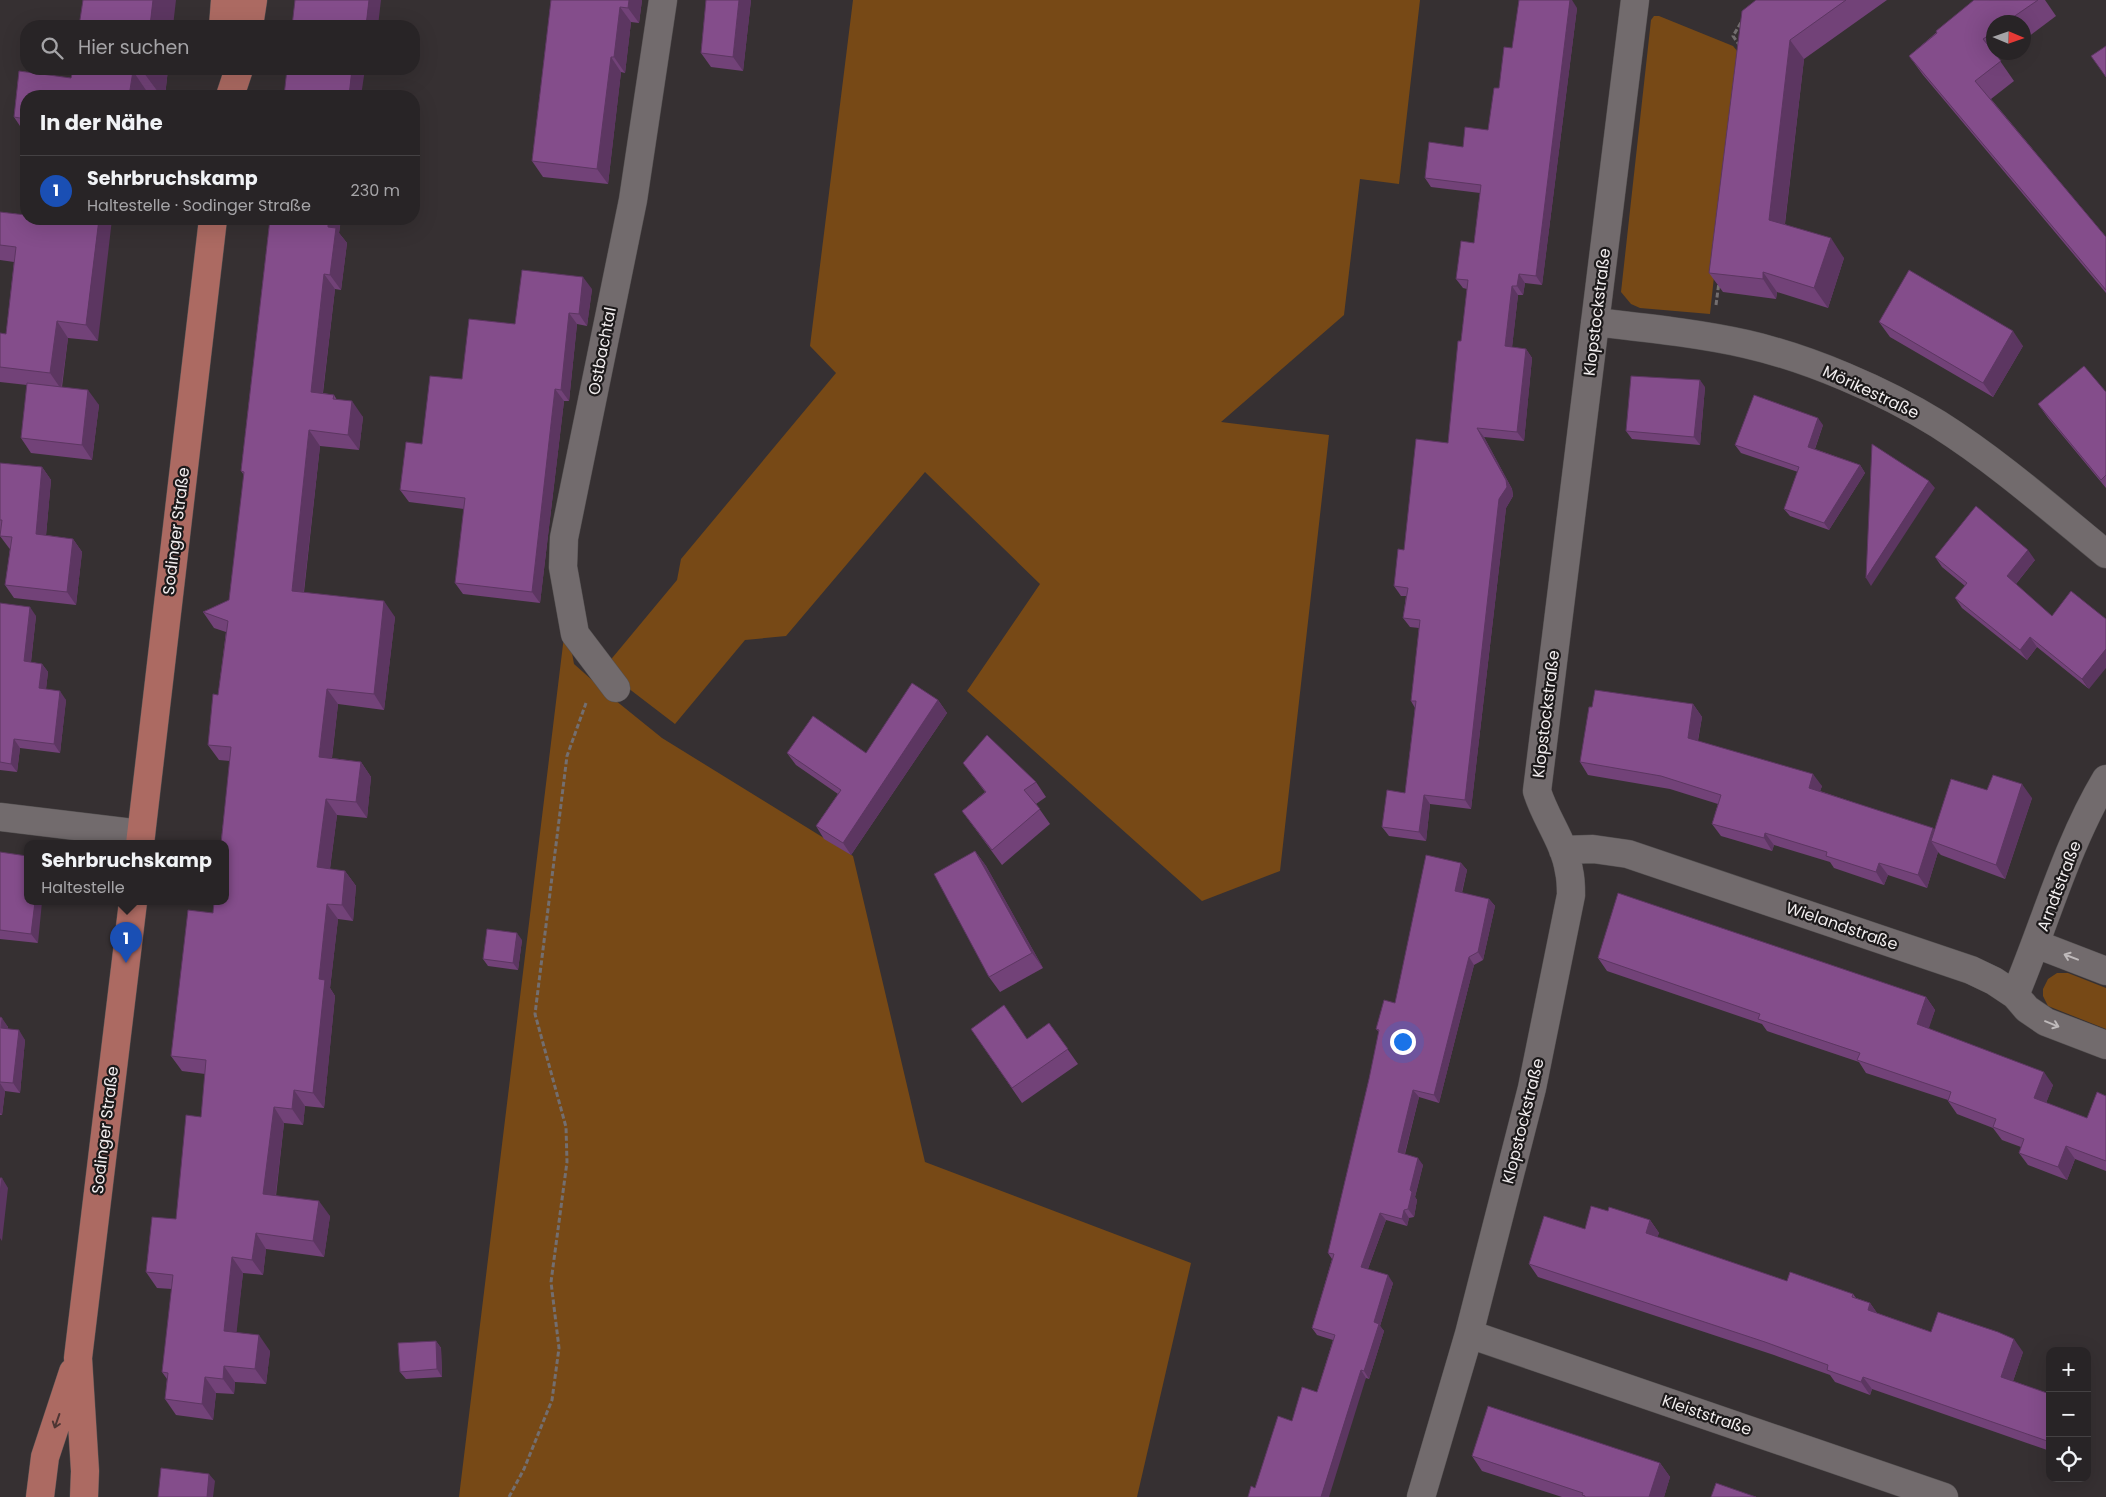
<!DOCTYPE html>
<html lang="de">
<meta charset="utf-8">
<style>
body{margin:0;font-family:Poppins,sans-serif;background:#343032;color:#f1f3f6}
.controls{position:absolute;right:15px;bottom:15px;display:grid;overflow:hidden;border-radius:10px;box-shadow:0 5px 20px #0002}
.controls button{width:45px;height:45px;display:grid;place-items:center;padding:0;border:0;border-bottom:1px solid #444143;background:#282426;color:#f1f3f6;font:25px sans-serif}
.compass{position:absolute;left:1986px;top:15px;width:45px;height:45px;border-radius:50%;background:#282426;box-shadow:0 5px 20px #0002;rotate:92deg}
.you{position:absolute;left:1402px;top:1041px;width:18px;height:18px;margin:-12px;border:4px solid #fff;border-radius:50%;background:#1a73e8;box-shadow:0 0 0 8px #1a73e833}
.badge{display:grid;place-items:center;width:32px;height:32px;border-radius:50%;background:#8bbbb9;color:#fff;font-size:16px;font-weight:700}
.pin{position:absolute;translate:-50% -41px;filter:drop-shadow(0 1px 2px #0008)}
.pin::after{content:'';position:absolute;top:26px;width:18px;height:15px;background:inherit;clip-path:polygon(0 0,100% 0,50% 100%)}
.popup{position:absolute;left:24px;top:840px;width:205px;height:65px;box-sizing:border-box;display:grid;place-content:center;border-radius:10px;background:#282426;filter:drop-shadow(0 1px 4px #0005);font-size:16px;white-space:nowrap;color:#a5a4a7}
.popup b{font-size:19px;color:#f1f3f6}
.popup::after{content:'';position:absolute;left:50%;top:100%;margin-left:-10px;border:10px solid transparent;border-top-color:#282426}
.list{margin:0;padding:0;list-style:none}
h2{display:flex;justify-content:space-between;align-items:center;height:65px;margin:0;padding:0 20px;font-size:21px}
h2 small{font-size:16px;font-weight:400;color:#a5a4a7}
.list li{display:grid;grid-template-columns:32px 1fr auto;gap:15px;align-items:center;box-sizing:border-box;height:70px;padding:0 20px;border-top:1px solid #444143}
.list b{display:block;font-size:19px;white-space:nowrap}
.list p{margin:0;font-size:16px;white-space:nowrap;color:#a5a4a7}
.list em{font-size:16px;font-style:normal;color:#a5a4a7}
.icon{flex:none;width:28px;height:28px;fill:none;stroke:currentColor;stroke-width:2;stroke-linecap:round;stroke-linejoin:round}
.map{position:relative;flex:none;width:2106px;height:1497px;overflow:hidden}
.search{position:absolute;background:#282426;box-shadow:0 5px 20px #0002;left:20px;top:20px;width:400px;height:55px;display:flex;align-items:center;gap:12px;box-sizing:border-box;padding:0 18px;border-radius:20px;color:#a5a4a7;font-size:19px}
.panel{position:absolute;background:#282426;box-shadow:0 5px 20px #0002;left:20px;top:90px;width:400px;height:135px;border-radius:20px}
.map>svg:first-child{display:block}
</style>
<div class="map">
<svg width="2106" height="1497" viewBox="0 0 2106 1497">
<rect width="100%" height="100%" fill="#363032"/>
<!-- green -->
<path fill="#774916" d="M853 0H1420L1399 184 1360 179 1344 315 1221 422 1329 435 1280 871 1202 901 967 691 1040 584 925 472 786 636 745 640 675 724 628 688 608 663 677 580 681 559 836 373 810 346Z
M1654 16H1659L1733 46 1738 52 1710 314 1640 308 1631 304 1621 292 1651 20Z
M566 620 574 664 610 696 662 738 853 856 925 1162 1191 1263 1137 1497H459Z
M2057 973H2068L2106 988V1029L2048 1006 2043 996V989L2048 979Z"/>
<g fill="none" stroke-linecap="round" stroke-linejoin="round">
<!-- minor casing -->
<g stroke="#545051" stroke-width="29">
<path id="minor" d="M1595 322C1646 328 1696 333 1746 344 1808 358 1883 390 1938 424 1998 462 2051 509 2106 554
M616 688 575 634 563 567 564 538 633 200 663 0
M0 817 141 834
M1563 850 1593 849 1628 854 1971 970 1994 981 2015 995 2027 1009 2046 1022 2106 1045
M2036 944 2106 971
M2015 995C2045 924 2066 846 2106 779
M1469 1334 1944 1497
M1421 1497 1469 1334 1532 1088 1571 895C1571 887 1571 879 1569 871 1565 843 1545 818 1537 791L1635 0"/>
</g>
<!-- major casing -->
<g stroke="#545051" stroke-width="29">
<path id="major" d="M223 26 225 0
M249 26 253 0
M230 96 239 69
M140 844 213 219
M40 1497 45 1457 73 1372
M84 1497 85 1471 78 1358 133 902"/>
</g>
<!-- path -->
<path stroke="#736e6f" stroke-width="3" stroke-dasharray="5 2.5" stroke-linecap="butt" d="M1740 46 1733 36 1742 21
M1716 305 1719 282
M509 1497 524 1469 552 1400 559 1348 551 1282 567 1162 566 1127 535 1014 567 756 586 703"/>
<!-- minor -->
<use href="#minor" stroke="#726b6d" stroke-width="28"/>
<!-- major -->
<use href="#major" stroke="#ac6a62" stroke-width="28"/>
</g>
<!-- wall -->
<path fill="#724278" d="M551 0H642L639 23 631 22 625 73 621 72 608 184 543 177 532 161Z
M706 0H751L743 71 711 67 701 53Z
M1756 0H1887L1804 59 1785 224 1844 258 1828 308 1777 292 1776 299 1723 292 1709 273Z
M1974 0H2045L2056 16 2024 40V22H1994V52H2005L1998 58 2014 81 1991 99 2106 237V293L1923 75 1909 56Z
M1577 8 1542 285 1525 283 1523 295H1518L1512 347 1526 349 1532 358 1524 441 1484 437 1512 489 1513 496 1506 508 1471 809 1430 804 1426 841 1389 836 1382 827 1405 793 1415 708 1411 701 1419 628 1410 627 1403 618 1406 596H1401L1394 586 1404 550 1448 443 1461 341 1467 289 1463 288 1456 279 1474 243 1480 193 1431 187 1425 178 1463 147 1488 130 1499 88 1512 48Z
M73 69H168L165 96H26V135L14 117 19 71 71 78Z
M0 212 26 215 98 341 68 338 62 387 99 405 92 460 31 453 21 438 27 385 0 382V333L6 334 14 262 0 260Z
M270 219H341L339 233 347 243 341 290 335 289 323 393 334 395 337 400 363 417 359 450 320 446 304 592 395 617 384 710 338 704 332 758 361 762 371 777 367 818 337 815 330 869 345 871 356 886 353 921 338 919 330 988 335 996 324 1108 305 1106 303 1125 284 1123 276 1196 330 1216 324 1257 266 1249 263 1275 243 1273 236 1332 270 1351 266 1384 235 1382 234 1394 216 1393 213 1420 176 1415 165 1399 167 1379 162 1372 172 1289 157 1288 146 1272 176 1219 201 1117 205 1074 182 1071 171 1056 213 913 230 761 219 760 208 745 218 695 226 632 214 628 203 612 229 600 244 475 241 471Z
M592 289 587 326 577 324 569 401H564L540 603 463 594 455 583 464 509 409 502 400 490 422 444 462 379 515 324Z
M1879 322 2023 346 1993 397 1890 337Z
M1705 387 1700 445 1632 439 1626 431Z
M2106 392V488L2048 418 2038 404Z
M1823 425 1815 449 1860 465 1865 473 1829 530 1790 516 1784 509 1798 472 1741 453 1735 445Z
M0 463 42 467 51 480 46 535 73 539 82 552 76 605 14 598 5 585 10 549 9 548 0 536Z
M1935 557 2035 560 2016 584 2089 689 2037 647 2027 660 1962 608 1955 598 1965 586 1942 567Z
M0 603 36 616 31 662 42 664 48 672 46 689 66 700 60 753 20 748 17 772 0 770Z
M938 700 947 713 851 855 824 839 816 826 838 794 796 765 787 753H866Z
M1693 704 1702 717 1698 741 1822 786 1820 791 1935 830 1987 790 2032 798 2005 879 1941 855 1938 852 1927 888 1888 875 1884 885 1834 868 1830 862 1774 845 1772 851 1721 836 1712 824 1718 804 1670 789 1588 775 1580 762 1592 707Z
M963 763 1036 782 1046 797 1036 804 1050 824 1002 865 962 811 985 792Z
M975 851 986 866 1043 968 1000 992 989 977Z
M0 852 38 943 0 939Z
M1461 863 1467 870 1462 893 1489 899 1495 906 1483 960 1474 965 1439 1103 1419 1097 1405 1154 1423 1165 1415 1197 1417 1200 1414 1217 1409 1218 1407 1226 1386 1220 1368 1269 1393 1283 1380 1326 1384 1331 1369 1379 1366 1378 1255 1488 1292 1421 1317 1392 1333 1340 1317 1335 1312 1328 1332 1259 1328 1253 1369 1079 1379 1032 1376 1029 1395 1003Z
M522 940 518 970 488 966 483 959Z
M1598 958 1926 997 1935 1010 1928 1029 2053 1085 2046 1103 2087 1118 2106 1096V1171L2075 1159 2067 1180 2028 1165 2019 1153 2021 1147 2002 1140 1993 1128 1957 1114 1948 1101V1100L1866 1073 1859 1062 1767 1031 1762 1024 1607 971Z
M0 1017 8 1027V1029L25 1040 20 1093 5 1091 2 1115H0Z
M1049 1023 1078 1064 1022 1103 971 1029 1027 1039Z
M1608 1211 1650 1220 1659 1233 1657 1237 1787 1281 1853 1294 1856 1298 1870 1303 1877 1313 1931 1332 2023 1352 2013 1381 2050 1394V1451L1872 1389 1870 1395 1835 1382 1830 1375 1774 1355 1538 1277 1529 1264 1585 1229Z
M436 1341 441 1348 442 1377 406 1379 400 1372Z
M1472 1456 1660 1463 1670 1477 1664 1497H1562L1482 1471Z"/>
<!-- shaded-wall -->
<path fill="#5c3661" d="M153 0H176L173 26H150Z
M369 0H381L378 26H366Z
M629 0H642L639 23 628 8Z
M739 0H751L743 71 733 57Z
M1570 0H1572L1577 8 1542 285 1536 276Z
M620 7 631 22 625 73 614 57Z
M1790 40 1804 59 1783 239 1769 220Z
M611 57 621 72 608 184 597 169Z
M145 69H168L165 96H161L144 73Z
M352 69H365L361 96H349Z
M133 71 150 96H129Z
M99 219H112L98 341 86 325Z
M328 219H341L339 233 347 243 341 290 330 275 328 227Z
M1831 238 1844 258 1828 308 1814 288Z
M1763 272 1777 292 1776 299 1763 279Z
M324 274 335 289 321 407 311 392Z
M1519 274 1525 283 1523 295 1517 286Z
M583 277 592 289 587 326 579 314Z
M1512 286 1518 295 1511 356 1505 346Z
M569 313 577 324 569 401 561 390Z
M57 321 68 338 61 389 50 373Z
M2013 331 2023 346 1993 397 1983 383Z
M1526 349 1532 358 1524 441 1517 432Z
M1700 380 1705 387 1700 445 1694 437Z
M555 389 564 401 540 603 532 592Z
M88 390 99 405 92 460 82 445Z
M352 401 363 417 359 450 348 435Z
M1818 418 1823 425 1813 454 1808 447Z
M1477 428 1484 437 1512 489 1513 496 1506 508 1471 809 1465 800 1499 499Z
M309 430 320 446 302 606 292 591Z
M1860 465 1865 473 1829 530 1824 523Z
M42 467 51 480 45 547 36 534Z
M1929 481 1935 488 1871 586 1866 578Z
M73 539 82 552 76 605 67 592Z
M2028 550 2035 560 2014 586 2007 576Z
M384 601 395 617 384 710 374 694Z
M30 607 36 616 30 670 24 661Z
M2030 637 2037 647 2027 660 2020 650Z
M2106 649V668L2089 689 2082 679Z
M42 664 48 672 45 697 39 688Z
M327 689 338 704 330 773 319 757Z
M60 691 66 700 60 753 54 744Z
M938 700 947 713 851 855 843 843Z
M1693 704 1702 717 1696 750 1688 738Z
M14 739 20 748 17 772 11 764Z
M361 762 371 777 367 818 356 802Z
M1813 774 1822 786 1817 800 1809 788Z
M2022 784 2032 798 2005 879 1996 865Z
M1424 795 1430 804 1426 841 1419 832Z
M326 799 337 815 328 883 317 867Z
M1933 828 1942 840 1931 841 1938 852 1927 888 1918 875Z
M1765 833 1774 845 1772 851 1764 838Z
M975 851 986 866 1043 968 1032 953Z
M1461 863 1467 870 1460 899 1455 891Z
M1879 863 1888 875 1884 885 1876 872Z
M345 871 356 886 353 921 342 905Z
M1489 899 1495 906 1483 960 1478 952Z
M35 902H42L38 943 31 934Z
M327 904 338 919 330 988 335 996 324 1108 313 1093 319 979Z
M517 933 522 940 518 970 513 963Z
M1469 957 1474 965 1439 1103 1434 1095Z
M1926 997 1935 1010 1926 1037 1917 1024Z
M2 1018 8 1027 7 1038 1 1028Z
M19 1030 25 1040 20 1093 13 1083Z
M2044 1072 2053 1085 2043 1111 2034 1098Z
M0 1083 5 1091 2 1115 0 1113Z
M294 1090 305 1106 303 1125 292 1109Z
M1413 1090 1419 1097 1403 1160 1398 1152Z
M274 1107 284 1123 274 1209 263 1194Z
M2066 1146 2075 1159 2067 1180 2058 1167Z
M1418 1158 1423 1165 1415 1197 1417 1200 1414 1217 1408 1209 1410 1190Z
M2 1178 8 1188 2 1241 0 1238V1193Z
M319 1201 330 1216 324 1257 313 1241Z
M1404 1210 1409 1218 1407 1226 1402 1219Z
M1380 1213 1386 1220 1366 1274 1361 1267Z
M1650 1220 1659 1233 1654 1246 1646 1233Z
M256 1233 266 1249 263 1275 252 1260Z
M232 1257 243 1273 235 1347 224 1331Z
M1388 1275 1393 1283 1380 1326 1384 1331 1369 1379 1364 1371 1374 1322Z
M1870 1303 1879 1316 1868 1310Z
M259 1335 270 1351 266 1384 255 1369Z
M2014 1339 2023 1352 2010 1390 2001 1377Z
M436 1341 441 1348 442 1377 437 1369Z
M224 1366 235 1382 234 1394 223 1379Z
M1361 1370 1366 1378 1329 1497H1321Z
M205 1377 216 1393 213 1420 202 1404Z
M1863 1377 1872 1389 1870 1395 1861 1382Z
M1660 1463 1670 1477 1664 1497H1649Z
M209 1474 215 1481 213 1497H207Z"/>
<!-- building -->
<path fill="#844d8b" stroke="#5c3661" d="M83 0H153L150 26H79Z
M295 0H369L366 26H292Z
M551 0H629L628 8 620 7 614 57H611L597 169 532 161Z
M706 0H739L733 57 701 53Z
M1519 0H1570L1536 276 1519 274 1517 286H1512L1505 346 1526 349 1517 432 1477 428 1506 480 1507 487 1499 499 1465 800 1424 795 1419 832 1382 827 1387 790 1405 793 1416 701H1411L1420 620 1403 618 1408 588 1394 586 1398 549 1404 550 1416 439 1448 443 1458 341H1461L1468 280 1456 279 1461 241 1474 243 1481 185 1425 178 1429 142 1463 147 1465 127 1488 130 1494 88H1499L1504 47 1512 48Z
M1756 0H1846L1790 40 1769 220 1831 238 1814 288 1763 272V279L1709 273 1742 11Z
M1974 0H2038L2006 22H1994V32L1983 39 2001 61 1975 81 2106 237V290L1909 56 1937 33 1936 31Z
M2106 46V77L2091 56Z
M73 69H145L144 73 133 71 129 96H26V119L14 117 19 71 71 78Z
M287 69H352L349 96H284Z
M0 212 26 215V219H99L86 325 57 321 50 373 0 367V333L6 334 16 247 0 245Z
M270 219H328V227L336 228 330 275 324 274 311 392 334 395 333 399 352 401 348 435 309 430 292 591 384 601 374 694 327 689 319 757 361 762 356 802 326 799 317 867 345 871 342 905 327 904 319 979 325 980 313 1093 294 1090 292 1109 274 1107 263 1194 319 1201 313 1241 256 1233 252 1260 232 1257 224 1331 259 1335 255 1369 224 1366 223 1379 205 1377 202 1404 165 1399 168 1373 162 1372 173 1275 146 1272 152 1217 176 1219 186 1115 201 1117 206 1060 171 1056 188 910 213 913 214 902H225V844H221L231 747 208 745 213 694 218 695 228 621 203 612 229 600 244 472 241 471Z
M522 270 583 277 579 314 569 313 561 390 555 389 532 592 455 583 465 498 400 490 406 442 422 444 430 376 462 379 469 319 515 324Z
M1909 270 2013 331 1983 383 1879 322Z
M2084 366 2106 392V475L2101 480 2038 404Z
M1631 376 1700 380 1694 437 1626 431Z
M27 383 88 390 82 445 21 438Z
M1754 395 1818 418 1808 447 1860 465 1824 523 1784 509 1799 467 1735 445Z
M1872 444 1929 481 1866 578Z
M0 463 42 467 36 534 73 539 67 592 5 585 12 537 0 536 2 520H0Z
M1976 506 2028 550 2007 576 2052 616 2071 591 2106 619V649L2082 679 2030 637 2020 650 1955 598 1967 583 1935 557Z
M0 603 30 607 24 661 42 664 39 688 60 691 54 744 14 739 11 764 0 762Z
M912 683 938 700 843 843 816 826 841 790 787 753 813 716 866 753Z
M1595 690 1693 704 1688 738 1813 774 1809 788 1933 828 1918 875 1879 863 1876 872 1826 856 1827 852 1765 833 1764 838 1712 824 1721 795 1661 776 1580 762 1589 707H1592Z
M987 735 1036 782 1024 790 1040 809 992 850 962 811 986 792 963 763Z
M1993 775 2022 784 1996 865 1931 841 1951 779 1987 790Z
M975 851 1032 953 989 977 934 874Z
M0 852 27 856V902H35L31 934 0 930Z
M1426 855 1461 863 1455 891 1489 899 1478 952 1469 957 1434 1095 1413 1090 1398 1152 1418 1158 1410 1190 1412 1192 1408 1209 1404 1210 1402 1219 1380 1213 1361 1267 1388 1275 1374 1322 1379 1324 1364 1371 1361 1370 1321 1497H1248L1251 1486 1255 1488 1278 1416 1292 1421 1302 1387 1317 1392 1335 1335 1312 1328 1334 1254 1328 1253 1369 1079 1379 1030 1376 1029 1384 1000 1395 1003Z
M1618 893 1926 997 1917 1024 2044 1072 2034 1098 2087 1118 2097 1092 2106 1096V1161L2066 1146 2058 1167 2019 1153 2024 1139 1993 1127 1996 1119 1948 1101 1951 1092 1857 1060 1860 1053 1758 1019 1760 1014 1598 958Z
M487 929 517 933 513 963 483 959Z
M1004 1005 1027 1039 1049 1023 1068 1049 1012 1088 971 1029Z
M0 1017 2 1018 1 1028 19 1030 13 1083 0 1082Z
M0 1178H2L0 1193Z
M1591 1206 1608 1211 1609 1207 1650 1220 1646 1233 1787 1281 1790 1272 1853 1294 1852 1297 1870 1303 1868 1310 1931 1332 1938 1312 1998 1332 2014 1339 2001 1377 2050 1394V1442L1863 1377 1861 1382 1827 1370 1828 1365 1765 1342 1529 1264 1544 1216 1585 1229Z
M436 1341 437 1369 400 1372 398 1343Z
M1488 1406 1660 1463 1649 1497H1585V1496L1582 1495 1583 1493 1472 1456Z
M161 1468 209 1474 207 1497H158Z
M1716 1483 1756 1497H1711Z"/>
<!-- one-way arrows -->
<defs><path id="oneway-shaft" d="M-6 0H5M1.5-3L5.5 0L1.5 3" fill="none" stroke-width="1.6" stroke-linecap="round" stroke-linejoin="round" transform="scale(1.25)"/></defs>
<g stroke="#bfbabb">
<use href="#oneway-shaft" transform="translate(2071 957) rotate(-159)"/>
<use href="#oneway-shaft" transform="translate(2052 1024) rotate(22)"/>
</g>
<use stroke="#4e3533" href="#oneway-shaft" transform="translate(57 1421) rotate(109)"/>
<g text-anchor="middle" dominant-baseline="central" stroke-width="4.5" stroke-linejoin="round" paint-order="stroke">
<!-- street labels -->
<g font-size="16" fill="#f2eeef" stroke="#1c191a">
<text transform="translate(1597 312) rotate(-83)">Klopstockstraße</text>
<text transform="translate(602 351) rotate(-79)">Ostbachtal</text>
<text transform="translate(1871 392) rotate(25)">Mörikestraße</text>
<text transform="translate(176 531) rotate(-83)">Sodinger Straße</text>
<text transform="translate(1546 714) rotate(-83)">Klopstockstraße</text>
<text transform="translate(2059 886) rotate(-69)">Arndtstraße</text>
<text transform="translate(1842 926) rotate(19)">Wielandstraße</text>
<text transform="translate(1523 1121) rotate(-76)">Klopstockstraße</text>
<text transform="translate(105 1130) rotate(-83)">Sodinger Straße</text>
<text transform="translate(1707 1415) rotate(19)">Kleiststraße</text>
</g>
</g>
</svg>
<div class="controls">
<button>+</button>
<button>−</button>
<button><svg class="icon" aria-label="locate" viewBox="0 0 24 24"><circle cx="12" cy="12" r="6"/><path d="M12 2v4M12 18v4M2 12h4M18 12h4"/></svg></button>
</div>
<svg class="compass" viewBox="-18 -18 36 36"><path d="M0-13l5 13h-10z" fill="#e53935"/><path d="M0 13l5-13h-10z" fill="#a5a4a7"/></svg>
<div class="you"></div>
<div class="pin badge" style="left:126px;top:963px;background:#1a4fb4">1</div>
<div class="popup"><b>Sehrbruchskamp</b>Haltestelle</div>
<div class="search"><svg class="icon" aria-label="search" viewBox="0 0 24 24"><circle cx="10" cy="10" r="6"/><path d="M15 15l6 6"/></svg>Hier suchen</div>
<section class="panel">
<h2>In der Nähe<small></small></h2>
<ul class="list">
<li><span class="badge" style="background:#1a4fb4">1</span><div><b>Sehrbruchskamp</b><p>Haltestelle · Sodinger Straße</p></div><em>230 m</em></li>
</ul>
</section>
</div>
